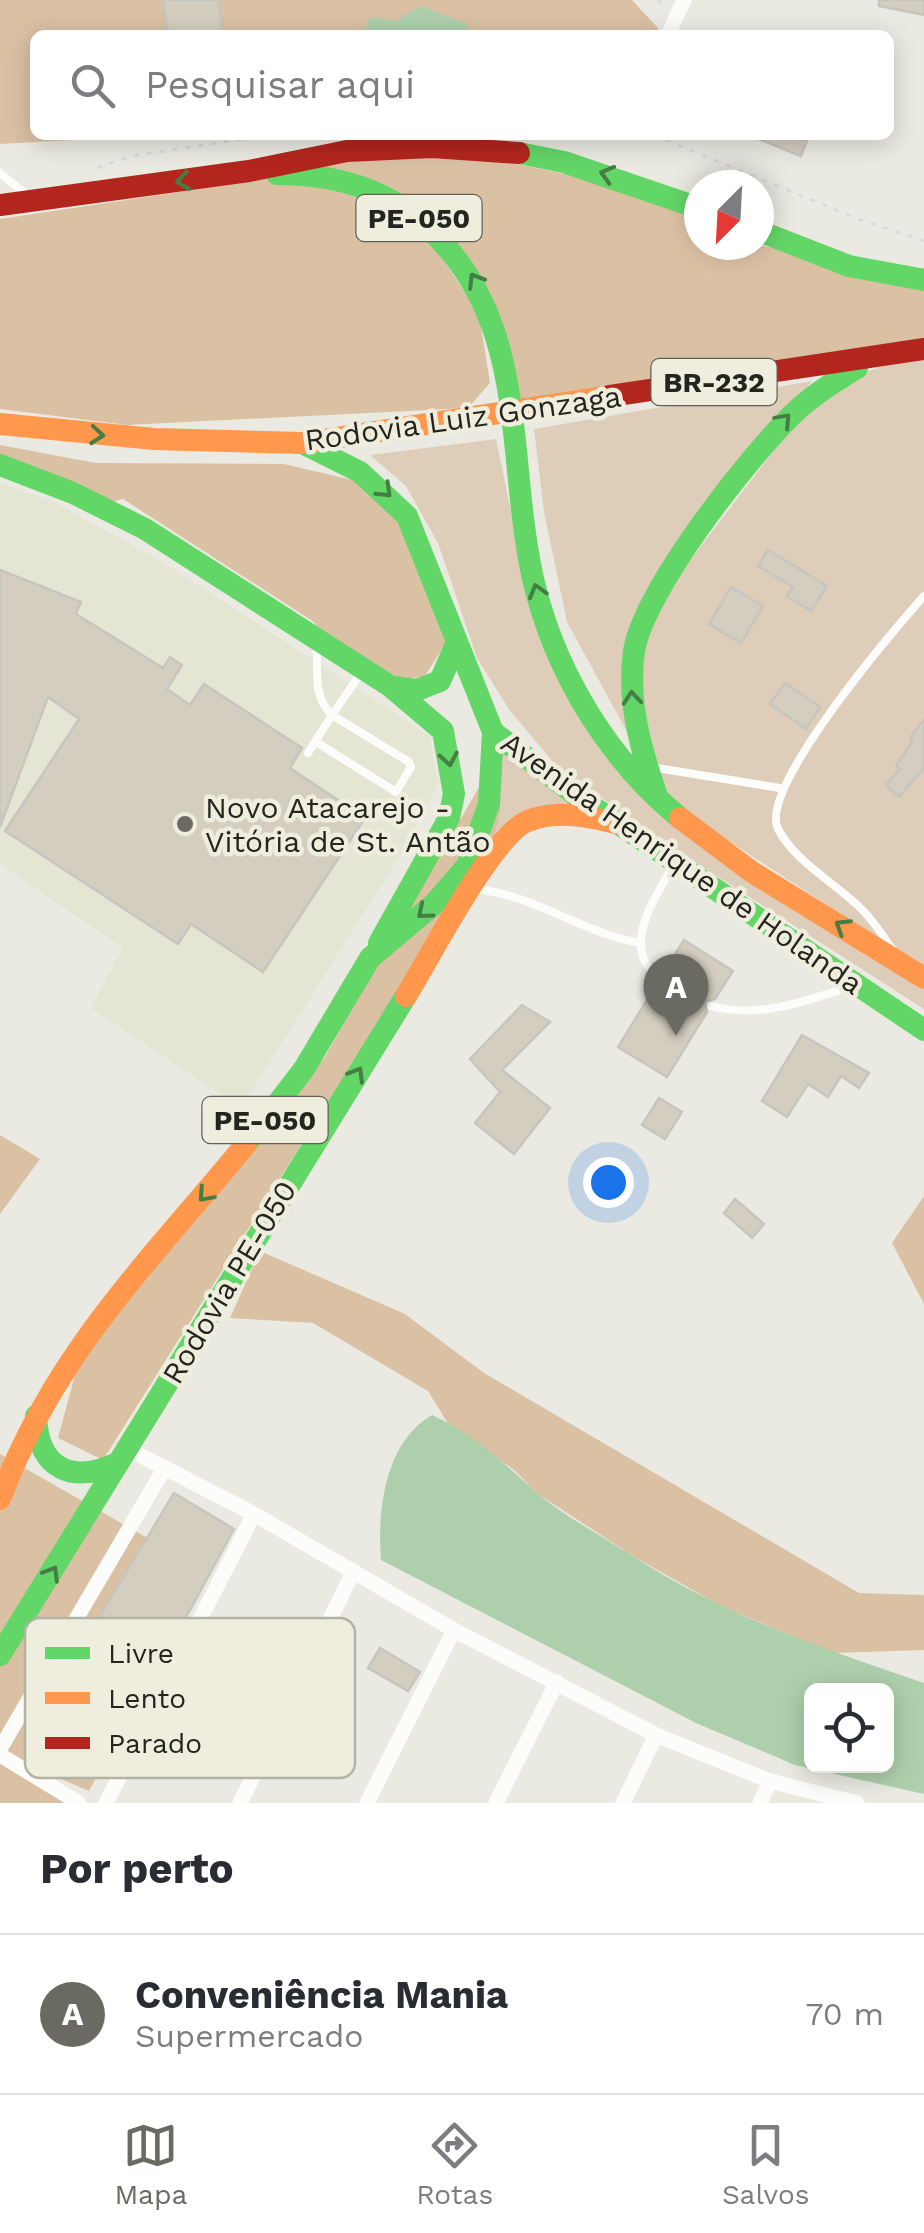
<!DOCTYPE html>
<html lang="pt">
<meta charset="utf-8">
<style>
body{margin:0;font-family:"Work Sans",sans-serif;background:#f2f2f3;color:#2b2b33}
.controls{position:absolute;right:30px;bottom:30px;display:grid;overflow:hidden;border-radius:15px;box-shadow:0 5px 25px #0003}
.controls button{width:90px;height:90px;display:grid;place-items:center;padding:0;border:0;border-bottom:2px solid #e1e1e2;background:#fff;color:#2b2b33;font:50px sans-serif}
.compass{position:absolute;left:684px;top:170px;width:90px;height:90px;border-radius:50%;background:#fff;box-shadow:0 5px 25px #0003;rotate:204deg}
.you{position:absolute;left:608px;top:1182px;width:35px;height:35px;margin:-25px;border:8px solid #fff;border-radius:50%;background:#1a73e8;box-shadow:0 0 0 15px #1a73e833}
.badge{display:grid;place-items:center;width:65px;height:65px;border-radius:50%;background:#6a6a63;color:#fff;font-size:32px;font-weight:700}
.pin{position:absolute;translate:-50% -82px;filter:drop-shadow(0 2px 5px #0008)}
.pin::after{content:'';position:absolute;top:52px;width:35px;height:30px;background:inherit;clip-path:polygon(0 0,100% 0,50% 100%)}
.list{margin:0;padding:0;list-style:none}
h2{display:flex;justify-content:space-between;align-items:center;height:130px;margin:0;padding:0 40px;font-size:42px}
h2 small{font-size:32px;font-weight:400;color:#7c7c81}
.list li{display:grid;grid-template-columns:65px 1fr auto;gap:30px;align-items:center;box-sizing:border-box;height:160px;padding:0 40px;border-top:2px solid #e1e1e2}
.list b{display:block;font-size:38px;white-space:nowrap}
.list p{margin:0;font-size:32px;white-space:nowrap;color:#7c7c81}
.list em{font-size:32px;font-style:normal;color:#7c7c81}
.icon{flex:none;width:55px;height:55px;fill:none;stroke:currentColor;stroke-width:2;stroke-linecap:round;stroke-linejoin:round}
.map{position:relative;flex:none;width:924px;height:1803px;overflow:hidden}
.search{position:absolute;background:#fff;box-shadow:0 5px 25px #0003;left:30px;right:30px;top:30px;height:110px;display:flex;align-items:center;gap:25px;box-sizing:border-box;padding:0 35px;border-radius:15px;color:#7c7c81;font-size:38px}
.sheet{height:290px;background:#fff}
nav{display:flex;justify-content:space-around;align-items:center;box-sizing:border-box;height:140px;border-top:2px solid #e1e1e2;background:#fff;font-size:28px;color:#7c7c81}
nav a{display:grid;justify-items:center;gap:5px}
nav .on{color:#6a6a63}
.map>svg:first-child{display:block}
</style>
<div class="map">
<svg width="924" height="1803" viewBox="0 0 924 1803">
<rect width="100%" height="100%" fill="#ebeae2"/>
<!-- built -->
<path fill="#e5e5d4" d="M0 483 56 503 164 563 430 736 438 785 399 857 241 1108 91 1008 123 948 0 864Z"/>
<!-- green -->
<path fill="#decdb9" d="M924 353V969L656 793 646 765 640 626 823 386Z
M812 381 647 600 627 732 567 622 544 512 534 429Z
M496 439 531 608 642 796 924 985V1009L647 831 555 764 510 711 477 658 438 543 406 486 370 455Z
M494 744 583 808 494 838 501 811Z"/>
<!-- forest -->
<path fill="#dac1a4" d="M0 0H632L658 28 656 35H35V135H163L0 144Z
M432 147 699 201V245H759L924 280V342L524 409 489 307 395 201 229 163Z
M286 176 359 194 432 242 479 314 490 383 468 408 127 425 0 409V219Z
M0 445 96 463 284 464 361 482 395 511 449 638 425 676C389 686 332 655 314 622L123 499 111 502 0 456Z
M495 759 501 811 494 838 103 1460 58 1438 81 1352 264 1139 326 1055Z
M0 1135 40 1159 0 1214Z
M924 1196V1304L892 1243Z
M260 1251 405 1314 484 1373 859 1593 924 1595V1650L833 1653 721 1606 636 1558 538 1494 514 1470 447 1422 428 1391 313 1323 230 1318Z
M0 1454 207 1572 89 1791 0 1753Z
M0 1759 66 1803H0Z"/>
<!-- water -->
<path fill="#aecfac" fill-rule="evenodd" d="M420 6 468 24 466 35H363L370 17 396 21Z
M432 1415C474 1434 502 1462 536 1492 564 1516 600 1535 631 1555 721 1614 823 1649 924 1683V1794L795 1765 696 1723 381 1560C377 1510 385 1442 432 1415ZM886 1690V1766H812V1690Z"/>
<!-- building -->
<path fill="#d4cec0" stroke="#c6c5bf" stroke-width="2.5" d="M163 0H218L223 35H168Z
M879 0H924V15L879 6Z
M749 135H809L801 156Z
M768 550 827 586 811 611 787 596 793 587 758 566Z
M0 570 81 602 76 614 163 668 170 657 182 665 167 689 190 705 204 684 302 748 290 768 365 818 263 972 191 924 178 944 5 831 79 719 48 697 0 827Z
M731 587 763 606 741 643 709 624Z
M785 683 820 707 806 729 770 704Z
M924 719V768L899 797 886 785 900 769 896 766 913 741 910 738Z
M684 940 733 971 715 999 705 1002 707 1012 667 1077 618 1047 657 984 666 982 664 972Z
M522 1005 550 1022 502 1070 550 1108 514 1154 475 1123 500 1092 470 1059Z
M802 1035 869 1073 859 1088 841 1076 828 1097 808 1084 787 1117 762 1101Z
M659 1098 682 1112 665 1139 642 1125Z
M735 1199 764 1224 752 1238 724 1213Z
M174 1493 234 1529 190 1610 115 1727 54 1688 78 1651 72 1648 85 1627 91 1631Z
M380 1648 420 1672 408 1691 368 1668Z"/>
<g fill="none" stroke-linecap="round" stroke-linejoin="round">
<!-- path -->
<path stroke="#d8d8d6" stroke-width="2.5" stroke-dasharray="5 8" stroke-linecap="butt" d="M658 0 664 8
M654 135 858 219 924 241
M97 168 131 156 271 135"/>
<!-- lane -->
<path stroke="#fcfcfb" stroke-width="8" d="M0 173 26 194
M316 742 396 792 411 767 409 762 332 715 361 673
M308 753 332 715C312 696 318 670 317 644
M657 768 780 788
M474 889C535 894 581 933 640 943
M893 950C881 933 870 916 855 903 829 879 795 861 778 829 757 789 894 630 924 596
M660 978C618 949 655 899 673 866
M711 1006C760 1019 806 1001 852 986"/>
<!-- street -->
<path stroke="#fcfcfb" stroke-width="15" d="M668 35 684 0
M128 1449 254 1514 454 1630 656 1735 770 1781 857 1803
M0 1749 164 1469
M0 1755 79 1803
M106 1803 254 1514
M240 1803 353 1572
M367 1803 454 1630
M496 1803 557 1682
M623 1803 656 1735
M760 1803 770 1781"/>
<!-- fast -->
<path stroke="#63d668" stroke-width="22" d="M519 153 564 162 699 208
M277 174C332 174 383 187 424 224 535 323 503 461 536 591 559 678 610 761 680 818
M759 231 849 266 924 280
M302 443 360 472 407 516 493 732 577 796 924 1030
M0 465 73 493 145 529 390 686 443 731 454 794 449 818 379 943
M394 687 417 690 440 681 457 642
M656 793C640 747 627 700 634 651 644 590 749 456 795 412 814 394 835 381 857 368
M246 1144 304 1069 370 958 434 904 467 866 489 804 493 732
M36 1416C38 1470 73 1485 119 1462
M0 1655 406 996"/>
<!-- slow -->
<path stroke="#ff974d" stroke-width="22" d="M0 424 154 439 302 443 610 396
M680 818 752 872 924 978
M406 996C429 959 493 834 528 821 558 809 591 817 620 824
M0 1499C55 1352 149 1262 246 1144"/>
<!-- jam -->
<path stroke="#b3261e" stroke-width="22" d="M0 205 249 171 347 151 432 147 519 153
M610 396 924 349"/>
</g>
<!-- one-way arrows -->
<defs><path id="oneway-chevron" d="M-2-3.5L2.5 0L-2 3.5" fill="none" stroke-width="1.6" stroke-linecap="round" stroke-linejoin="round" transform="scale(2.5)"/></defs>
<g stroke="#447e44">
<use href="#oneway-chevron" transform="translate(607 174) rotate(-164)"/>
<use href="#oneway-chevron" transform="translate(183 181) rotate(172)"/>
<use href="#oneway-chevron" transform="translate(475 280) rotate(-122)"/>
<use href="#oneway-chevron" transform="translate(784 420) rotate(-48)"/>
<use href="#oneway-chevron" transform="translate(97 435) rotate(5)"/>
<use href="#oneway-chevron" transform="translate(385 491) rotate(44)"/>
<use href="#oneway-chevron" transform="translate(537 591) rotate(-106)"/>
<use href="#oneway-chevron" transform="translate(632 698) rotate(-95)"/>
<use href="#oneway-chevron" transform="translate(449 759) rotate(80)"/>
<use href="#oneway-chevron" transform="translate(424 912) rotate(140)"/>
<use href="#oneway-chevron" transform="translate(842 926) rotate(-148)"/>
<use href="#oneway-chevron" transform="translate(357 1074) rotate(-59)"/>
<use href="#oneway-chevron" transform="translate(205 1195) rotate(132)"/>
<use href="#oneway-chevron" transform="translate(52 1573) rotate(-59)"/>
</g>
<!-- markers -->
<circle fill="#6a6a63" stroke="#efeede" stroke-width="4" cx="185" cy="824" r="10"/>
<g text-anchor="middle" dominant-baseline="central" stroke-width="9" stroke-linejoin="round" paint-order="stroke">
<!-- shield labels -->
<g fill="#efeede" stroke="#626158" stroke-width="2.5">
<rect x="356.5" y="195" width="125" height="46" rx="8"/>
<rect x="651.5" y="359" width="125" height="46" rx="8"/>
<rect x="202.5" y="1097" width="125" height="46" rx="8"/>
</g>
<g font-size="28" font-weight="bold" fill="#25251f">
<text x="419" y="218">PE-050</text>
<text x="714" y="382">BR-232</text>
<text x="265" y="1120">PE-050</text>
</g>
<!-- street labels -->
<g font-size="30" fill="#25251f" stroke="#efeede">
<text transform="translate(463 418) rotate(-8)">Rodovia Luiz Gonzaga</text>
<text transform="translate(682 863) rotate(35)">Avenida Henrique de Holanda</text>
<text transform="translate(229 1282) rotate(-59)">Rodovia PE-050</text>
</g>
<!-- poi labels -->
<g font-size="30" fill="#25251f" stroke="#efeede" text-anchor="start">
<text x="205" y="807">Novo Atacarejo -<tspan x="205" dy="34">Vitória de St. Antão</tspan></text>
</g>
</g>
<!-- legend -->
<rect x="25" y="1618" width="330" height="160" rx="15" fill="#efeede" stroke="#b2b2a5" stroke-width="2.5"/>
<rect x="45" y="1647" width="45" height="12" fill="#63d668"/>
<rect x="45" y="1692" width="45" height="12" fill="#ff974d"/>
<rect x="45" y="1737" width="45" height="12" fill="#b3261e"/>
<g font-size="28" fill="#25251f">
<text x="108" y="1663">Livre</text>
<text x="108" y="1708">Lento</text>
<text x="108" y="1753">Parado</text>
</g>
</svg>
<div class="controls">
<button><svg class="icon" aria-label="locate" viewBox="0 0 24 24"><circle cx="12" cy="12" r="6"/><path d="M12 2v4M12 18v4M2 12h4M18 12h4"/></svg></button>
</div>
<svg class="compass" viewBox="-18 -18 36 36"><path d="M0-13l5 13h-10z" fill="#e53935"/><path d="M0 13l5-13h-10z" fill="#7c7c81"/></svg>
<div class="you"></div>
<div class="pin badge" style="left:676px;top:1036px">A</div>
<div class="search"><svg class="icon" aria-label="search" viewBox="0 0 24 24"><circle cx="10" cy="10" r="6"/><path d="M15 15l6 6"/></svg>Pesquisar aqui</div>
</div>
<section class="sheet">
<h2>Por perto<small></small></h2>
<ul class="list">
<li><span class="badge">A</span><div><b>Conveniência Mania</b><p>Supermercado</p></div><em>70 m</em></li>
</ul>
</section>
<nav>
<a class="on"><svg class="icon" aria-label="map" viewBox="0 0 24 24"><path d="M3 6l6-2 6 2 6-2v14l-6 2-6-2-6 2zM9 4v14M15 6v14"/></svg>Mapa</a>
<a><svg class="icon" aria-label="directions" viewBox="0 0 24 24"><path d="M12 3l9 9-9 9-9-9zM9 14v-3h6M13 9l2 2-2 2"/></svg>Rotas</a>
<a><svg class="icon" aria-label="saved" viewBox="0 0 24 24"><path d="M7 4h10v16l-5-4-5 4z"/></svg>Salvos</a>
</nav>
